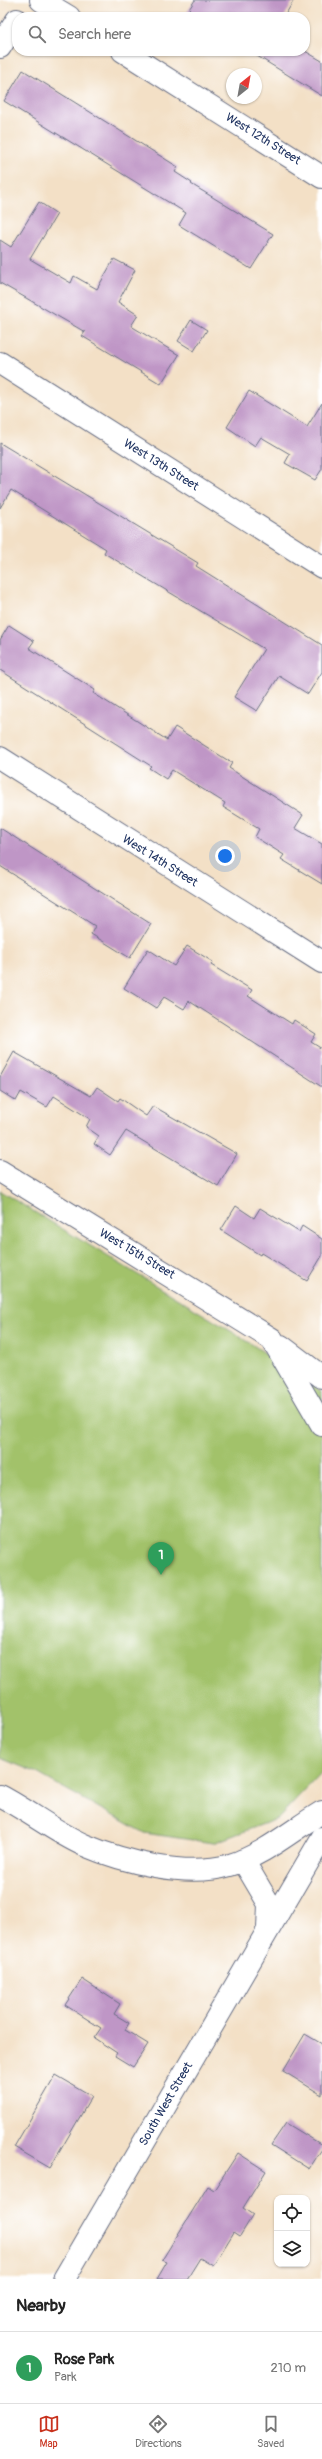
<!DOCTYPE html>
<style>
body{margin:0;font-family:Pangolin,sans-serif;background:#f2f2f2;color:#222}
.controls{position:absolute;right:12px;bottom:12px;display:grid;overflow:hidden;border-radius:8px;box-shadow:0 1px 3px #0004}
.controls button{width:36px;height:36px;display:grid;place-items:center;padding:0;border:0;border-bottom:1px solid #e0e0e0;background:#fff;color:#222;font:20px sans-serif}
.compass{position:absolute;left:226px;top:68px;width:36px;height:36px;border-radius:50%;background:#fff;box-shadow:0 1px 3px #0004;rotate:31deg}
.you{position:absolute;left:225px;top:856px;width:14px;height:14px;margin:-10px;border:3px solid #fff;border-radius:50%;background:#1a73e8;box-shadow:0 0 0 6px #1a73e833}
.badge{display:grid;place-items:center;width:26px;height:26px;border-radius:50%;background:#c8321e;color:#fff;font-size:13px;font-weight:700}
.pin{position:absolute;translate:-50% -33px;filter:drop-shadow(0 1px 2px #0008)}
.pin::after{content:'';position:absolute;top:21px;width:14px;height:12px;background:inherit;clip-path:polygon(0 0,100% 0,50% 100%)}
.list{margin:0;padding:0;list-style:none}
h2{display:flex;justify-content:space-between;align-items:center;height:52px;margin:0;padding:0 16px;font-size:17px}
h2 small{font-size:13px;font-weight:400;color:#767676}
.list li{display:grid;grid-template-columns:26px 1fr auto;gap:12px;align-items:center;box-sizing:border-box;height:72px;padding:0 16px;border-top:1px solid #e0e0e0}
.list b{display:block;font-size:15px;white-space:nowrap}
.list p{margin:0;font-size:13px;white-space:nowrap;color:#767676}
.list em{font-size:13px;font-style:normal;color:#767676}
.icon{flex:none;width:22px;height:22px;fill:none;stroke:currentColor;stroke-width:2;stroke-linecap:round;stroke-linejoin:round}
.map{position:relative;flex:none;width:322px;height:2279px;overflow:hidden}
.search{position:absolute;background:#fff;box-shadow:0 1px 3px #0004;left:12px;right:12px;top:12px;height:44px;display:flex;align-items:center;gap:10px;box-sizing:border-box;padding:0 14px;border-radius:16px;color:#767676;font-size:15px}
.sheet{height:124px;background:#fff}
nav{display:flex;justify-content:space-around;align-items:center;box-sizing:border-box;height:56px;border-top:1px solid #e0e0e0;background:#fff;font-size:11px;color:#767676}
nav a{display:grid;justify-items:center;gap:2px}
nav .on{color:#c8321e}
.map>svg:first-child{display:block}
</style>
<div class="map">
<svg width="322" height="2279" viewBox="0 0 322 2279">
<rect width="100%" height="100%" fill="#fff"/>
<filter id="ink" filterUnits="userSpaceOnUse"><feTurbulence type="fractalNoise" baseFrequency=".025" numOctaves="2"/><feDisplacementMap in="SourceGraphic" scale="8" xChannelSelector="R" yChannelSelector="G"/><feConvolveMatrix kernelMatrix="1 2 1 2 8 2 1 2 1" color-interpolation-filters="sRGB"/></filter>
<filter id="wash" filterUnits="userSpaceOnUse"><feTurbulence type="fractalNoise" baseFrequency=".012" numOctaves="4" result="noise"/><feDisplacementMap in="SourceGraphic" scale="16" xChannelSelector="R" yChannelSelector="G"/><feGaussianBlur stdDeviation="0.9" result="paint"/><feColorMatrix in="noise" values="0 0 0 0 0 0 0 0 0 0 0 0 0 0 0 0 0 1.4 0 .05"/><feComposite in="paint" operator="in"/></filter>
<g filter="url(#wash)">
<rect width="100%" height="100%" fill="#f3e0c6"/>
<!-- green -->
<path fill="#a2c26b" stroke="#5e7864" d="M0 1191 244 1339 322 1391V1772L277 1819 213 1843 144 1833 35 1772 0 1758Z"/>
<g id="blocks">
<!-- building -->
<path fill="#bf96c6" d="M195 0H294L284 17H184Z
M249 51H305L322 61V96Z
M23 70 178 167 175 172 192 183 191 184 273 234 251 269 179 225 186 213 4 101Z
M39 202 57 214 30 259 71 283 74 276 97 289 114 259 135 270 118 302 138 315 131 326 179 355 161 384 82 336 85 332 0 283V240L11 247Z
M191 320 207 330 194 351 178 341Z
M249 391 307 427 322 403V469L315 480 285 463 290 454 261 437 255 446 227 427Z
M0 443 198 563 196 566 322 645V672L308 694 279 676 257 711 234 697 264 649 104 553 106 549 11 490 0 508Z
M9 625 34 641 29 648 95 690 93 693 167 740 175 727 232 763 229 768 303 815 295 828 322 844V884L281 859 284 855 255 837 259 829 223 807 225 803 172 770 166 779 149 768 151 766 0 670V640Z
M0 828 151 924 130 958 91 934 95 926 0 866Z
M187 946 213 962 211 965 252 990 248 996 292 1024 294 1020 316 1034 311 1042 322 1049V1087L189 1001 184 1009 164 997 156 1008 124 988 148 949 174 966Z
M14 1052 91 1096 97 1087 118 1101 120 1098 146 1116 153 1106 237 1154 218 1186 126 1131 110 1155 94 1144 99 1136 86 1127 90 1119 54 1096 47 1107 21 1092 16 1101 0 1091V1077Z
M236 1206 254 1218 260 1208 299 1232 302 1226 322 1239V1256L307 1281 261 1253 260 1255 221 1230Z
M82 1979 120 2004 114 2014 129 2023 125 2030 148 2044 133 2067 115 2056 117 2053 94 2038 101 2028 65 2005Z
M305 2034 322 2044V2095L283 2071Z
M56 2075 92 2096 50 2168 14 2147Z
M286 2123 322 2145V2149L309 2169 271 2145Z
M238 2153 266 2171 243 2208 253 2215 240 2236 234 2232 213 2266 200 2258 187 2279H157L167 2262 162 2260 208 2186 214 2190Z"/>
</g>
</g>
<g filter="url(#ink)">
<use href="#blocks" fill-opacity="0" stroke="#676d82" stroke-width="1"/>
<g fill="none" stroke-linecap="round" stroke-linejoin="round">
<!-- minor casing -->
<g stroke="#676d82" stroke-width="24">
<path id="minor" d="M41 0 69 17
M0 47 17 20
M123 51 322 177
M0 363 322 567
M0 758 322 962
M0 1171 272 1339 322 1425
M281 1346 322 1377
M0 1796C29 1811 55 1832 84 1845 124 1862 187 1878 230 1865 264 1855 292 1830 322 1812
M243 1860 269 1904 268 1929
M64 2279 322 1838"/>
</g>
<!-- minor -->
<use href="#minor" stroke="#fff" stroke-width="22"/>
</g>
</g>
<g text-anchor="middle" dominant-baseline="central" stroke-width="3" stroke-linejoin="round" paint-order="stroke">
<!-- street labels -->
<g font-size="12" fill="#1b2f5e" stroke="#fff">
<text transform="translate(263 139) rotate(32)">West 12th Street</text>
<text transform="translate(161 465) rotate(32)">West 13th Street</text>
<text transform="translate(160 861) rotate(32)">West 14th Street</text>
<text transform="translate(137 1254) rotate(31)">West 15th Street</text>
<text transform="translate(166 2104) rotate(-60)">South West Street</text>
</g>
</g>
</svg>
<div class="controls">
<button><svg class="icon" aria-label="locate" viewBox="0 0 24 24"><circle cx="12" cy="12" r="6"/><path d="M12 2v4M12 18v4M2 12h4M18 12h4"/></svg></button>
<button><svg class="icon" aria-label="layers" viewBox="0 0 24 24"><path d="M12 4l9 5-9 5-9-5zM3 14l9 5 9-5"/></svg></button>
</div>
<svg class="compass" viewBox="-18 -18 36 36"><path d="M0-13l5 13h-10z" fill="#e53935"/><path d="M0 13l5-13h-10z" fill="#767676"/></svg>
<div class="you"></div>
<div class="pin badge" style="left:161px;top:1575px;background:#2e9e5b">1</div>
<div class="search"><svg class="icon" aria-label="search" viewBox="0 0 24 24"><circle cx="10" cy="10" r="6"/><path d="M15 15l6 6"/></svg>Search here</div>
</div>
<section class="sheet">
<h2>Nearby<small></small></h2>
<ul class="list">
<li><span class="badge" style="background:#2e9e5b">1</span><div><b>Rose Park</b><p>Park</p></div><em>210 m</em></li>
</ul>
</section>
<nav>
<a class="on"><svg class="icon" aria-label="map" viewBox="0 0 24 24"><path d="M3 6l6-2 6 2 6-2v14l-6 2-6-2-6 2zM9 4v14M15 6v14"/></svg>Map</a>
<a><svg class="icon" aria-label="directions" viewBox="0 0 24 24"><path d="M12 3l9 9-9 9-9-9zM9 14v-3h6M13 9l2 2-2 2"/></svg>Directions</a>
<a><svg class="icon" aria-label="saved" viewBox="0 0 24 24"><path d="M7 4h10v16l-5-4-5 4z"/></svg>Saved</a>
</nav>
